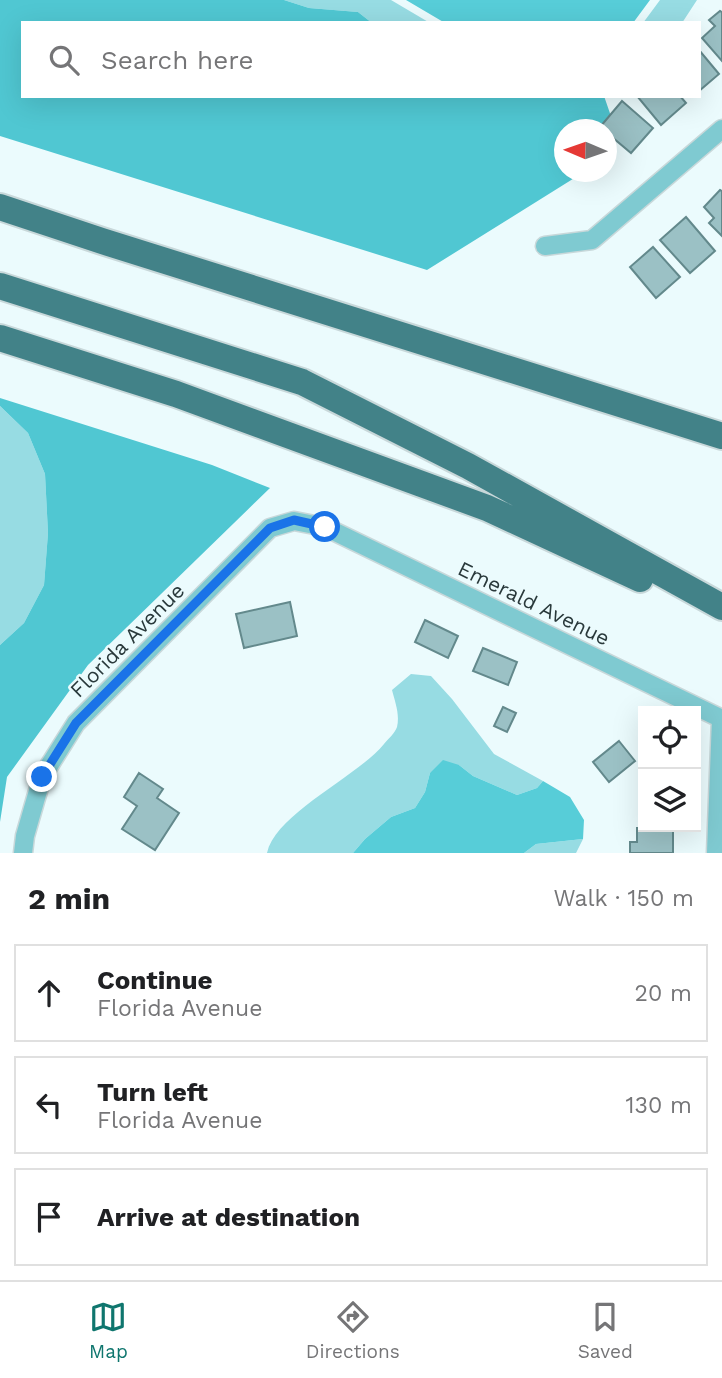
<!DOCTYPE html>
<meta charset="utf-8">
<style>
body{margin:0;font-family:"Work Sans",sans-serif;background:#f6f6f6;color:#202124}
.controls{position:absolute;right:21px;bottom:21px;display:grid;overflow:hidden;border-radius:0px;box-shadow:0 7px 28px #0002}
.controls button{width:63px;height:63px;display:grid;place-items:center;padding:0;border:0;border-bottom:2px solid #e0e0e0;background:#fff;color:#202124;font:35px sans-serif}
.compass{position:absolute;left:554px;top:119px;width:63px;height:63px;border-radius:50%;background:#fff;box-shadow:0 7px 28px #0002;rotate:272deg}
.stop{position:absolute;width:21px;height:21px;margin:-16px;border:5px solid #1a73e8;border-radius:50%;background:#fff}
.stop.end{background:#1a73e8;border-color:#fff;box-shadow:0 2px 7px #0008}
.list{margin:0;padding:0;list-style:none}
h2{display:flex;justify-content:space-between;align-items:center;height:91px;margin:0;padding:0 28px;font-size:30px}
h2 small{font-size:23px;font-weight:400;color:#757577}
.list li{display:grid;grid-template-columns:46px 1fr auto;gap:21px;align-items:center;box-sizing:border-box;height:98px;margin:0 14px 14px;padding:0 14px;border:2px solid #e0e0e0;border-radius:0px}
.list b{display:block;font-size:26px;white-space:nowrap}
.list p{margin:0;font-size:23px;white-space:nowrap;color:#757577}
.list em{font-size:23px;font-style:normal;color:#757577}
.icon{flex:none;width:38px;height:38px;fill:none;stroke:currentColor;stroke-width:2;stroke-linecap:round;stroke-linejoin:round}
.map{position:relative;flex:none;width:722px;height:853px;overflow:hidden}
.search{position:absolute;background:#fff;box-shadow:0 7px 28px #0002;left:21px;right:21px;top:21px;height:77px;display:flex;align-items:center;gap:18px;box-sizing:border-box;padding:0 24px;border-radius:0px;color:#757577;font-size:26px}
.sheet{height:427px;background:#fff}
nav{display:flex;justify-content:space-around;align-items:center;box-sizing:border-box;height:98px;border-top:2px solid #e0e0e0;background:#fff;font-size:19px;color:#757577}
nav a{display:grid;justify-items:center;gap:4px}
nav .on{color:#0f766e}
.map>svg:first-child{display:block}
</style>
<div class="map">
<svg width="722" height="853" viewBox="0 0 722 853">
<rect width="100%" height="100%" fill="#ebfbfd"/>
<!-- green -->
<path fill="#97dce3" d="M284 0H391L430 23H372L358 12 309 8Z
M660 0H697L682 23H643Z
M0 406 28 433 45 474 48 533 44 585 24 623 0 645Z
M411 674 431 676 452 699 494 754 543 781 537 788 517 795 473 776 459 765 430 773 425 792 415 808 391 817 365 839 353 853H267C276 813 357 777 384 744 388 739 395 733 397 727 400 714 395 702 392 690Z
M583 839 576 853H524L536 844Z"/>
<!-- forest -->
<path fill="#50c7d2" d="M0 0H284L309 8 358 12 372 23H23V96H604L613 122 607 158 606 130H564V172H584L427 270 0 136Z
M0 398 212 465 270 488 88 665 7 777 0 822V645L24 623 44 585 48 533 45 474 28 433 0 406Z"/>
<!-- water -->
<path fill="#57cdd8" d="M406 0H650L633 23H445Z
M443 760 459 765 473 776 517 795 537 788 543 781 570 797 584 820 583 839 536 844 524 853H353L365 839 391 817 415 808 425 792 430 773Z"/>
<!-- building -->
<path fill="#9bc1c5" stroke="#63898c" stroke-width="2" d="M720 11 722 12V61L702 38 715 26 709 20Z
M699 50 719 74 699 91Z
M637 96H680L686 103 661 125Z
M622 101 653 128 631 153 606 132V130L600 127Z
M720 190 722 191V236L709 223 714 218 704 207Z
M686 217 715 251 690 273 660 240Z
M653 247 680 277 656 298 630 267Z
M290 602 297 636 244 648 236 614Z
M425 620 458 636 448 658 415 642Z
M483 648 517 662 508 685 473 671Z
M503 707 516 713 507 732 494 726Z
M619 741 635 761 609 782 593 762Z
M139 773 163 789 157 798 179 813 155 850 122 829 137 806 124 797Z
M637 828H673V853H630V842H637Z"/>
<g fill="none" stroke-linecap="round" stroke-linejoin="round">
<!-- minor casing -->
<g stroke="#c8d8da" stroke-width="21">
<path id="minor" d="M545 246 592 240 722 129
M23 853 25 836 42 777 76 723 270 528 294 521 325 527 722 719
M716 853 721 719"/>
</g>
<!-- highway casing -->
<g stroke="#c8d8da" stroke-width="30">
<path id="highway" d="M0 207 102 241 722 436
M0 286 302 382 468 466 722 607
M0 338 176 394 487 508 640 579"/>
</g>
<!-- minor -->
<use href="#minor" stroke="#7fcad1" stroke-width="18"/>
<!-- highway -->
<use href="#highway" stroke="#428288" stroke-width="26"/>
</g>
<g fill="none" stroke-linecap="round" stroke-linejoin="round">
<!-- route -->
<path stroke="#1a73e8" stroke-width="9" d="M42 777 76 723 270 528 294 520 325 527"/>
</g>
<g text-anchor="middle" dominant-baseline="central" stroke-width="5" stroke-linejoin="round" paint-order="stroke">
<!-- street labels -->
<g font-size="21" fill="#29393b" stroke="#ebfbfd">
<text transform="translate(534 603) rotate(26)">Emerald Avenue</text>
<text transform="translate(127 640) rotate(-45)">Florida Avenue</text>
</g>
</g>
</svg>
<div class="controls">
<button><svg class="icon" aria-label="locate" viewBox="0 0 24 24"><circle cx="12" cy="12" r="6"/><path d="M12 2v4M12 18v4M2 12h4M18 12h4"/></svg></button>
<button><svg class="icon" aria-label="layers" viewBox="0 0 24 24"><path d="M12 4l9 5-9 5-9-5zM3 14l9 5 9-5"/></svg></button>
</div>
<svg class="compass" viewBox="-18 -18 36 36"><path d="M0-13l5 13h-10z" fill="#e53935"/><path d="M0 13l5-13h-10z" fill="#757577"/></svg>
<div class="stop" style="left:325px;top:527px"></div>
<div class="stop end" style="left:42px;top:777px"></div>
<div class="search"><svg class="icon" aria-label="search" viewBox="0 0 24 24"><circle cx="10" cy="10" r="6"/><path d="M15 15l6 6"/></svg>Search here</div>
</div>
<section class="sheet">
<h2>2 min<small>Walk · 150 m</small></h2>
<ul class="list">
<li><svg class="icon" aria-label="ahead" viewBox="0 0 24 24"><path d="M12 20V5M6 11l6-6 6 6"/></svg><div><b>Continue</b><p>Florida Avenue</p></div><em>20 m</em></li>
<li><svg class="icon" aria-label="left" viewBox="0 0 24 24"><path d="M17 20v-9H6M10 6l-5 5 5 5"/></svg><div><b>Turn left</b><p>Florida Avenue</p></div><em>130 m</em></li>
<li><svg class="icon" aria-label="arrive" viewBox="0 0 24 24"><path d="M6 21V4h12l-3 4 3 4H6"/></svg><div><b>Arrive at destination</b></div></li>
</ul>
</section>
<nav>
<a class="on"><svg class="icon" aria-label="map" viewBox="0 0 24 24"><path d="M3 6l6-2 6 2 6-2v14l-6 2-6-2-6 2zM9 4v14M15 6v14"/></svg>Map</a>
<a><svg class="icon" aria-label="directions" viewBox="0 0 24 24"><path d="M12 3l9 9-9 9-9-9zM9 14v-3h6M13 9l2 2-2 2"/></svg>Directions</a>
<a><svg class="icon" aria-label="saved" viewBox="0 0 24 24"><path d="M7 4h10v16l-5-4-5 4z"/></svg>Saved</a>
</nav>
